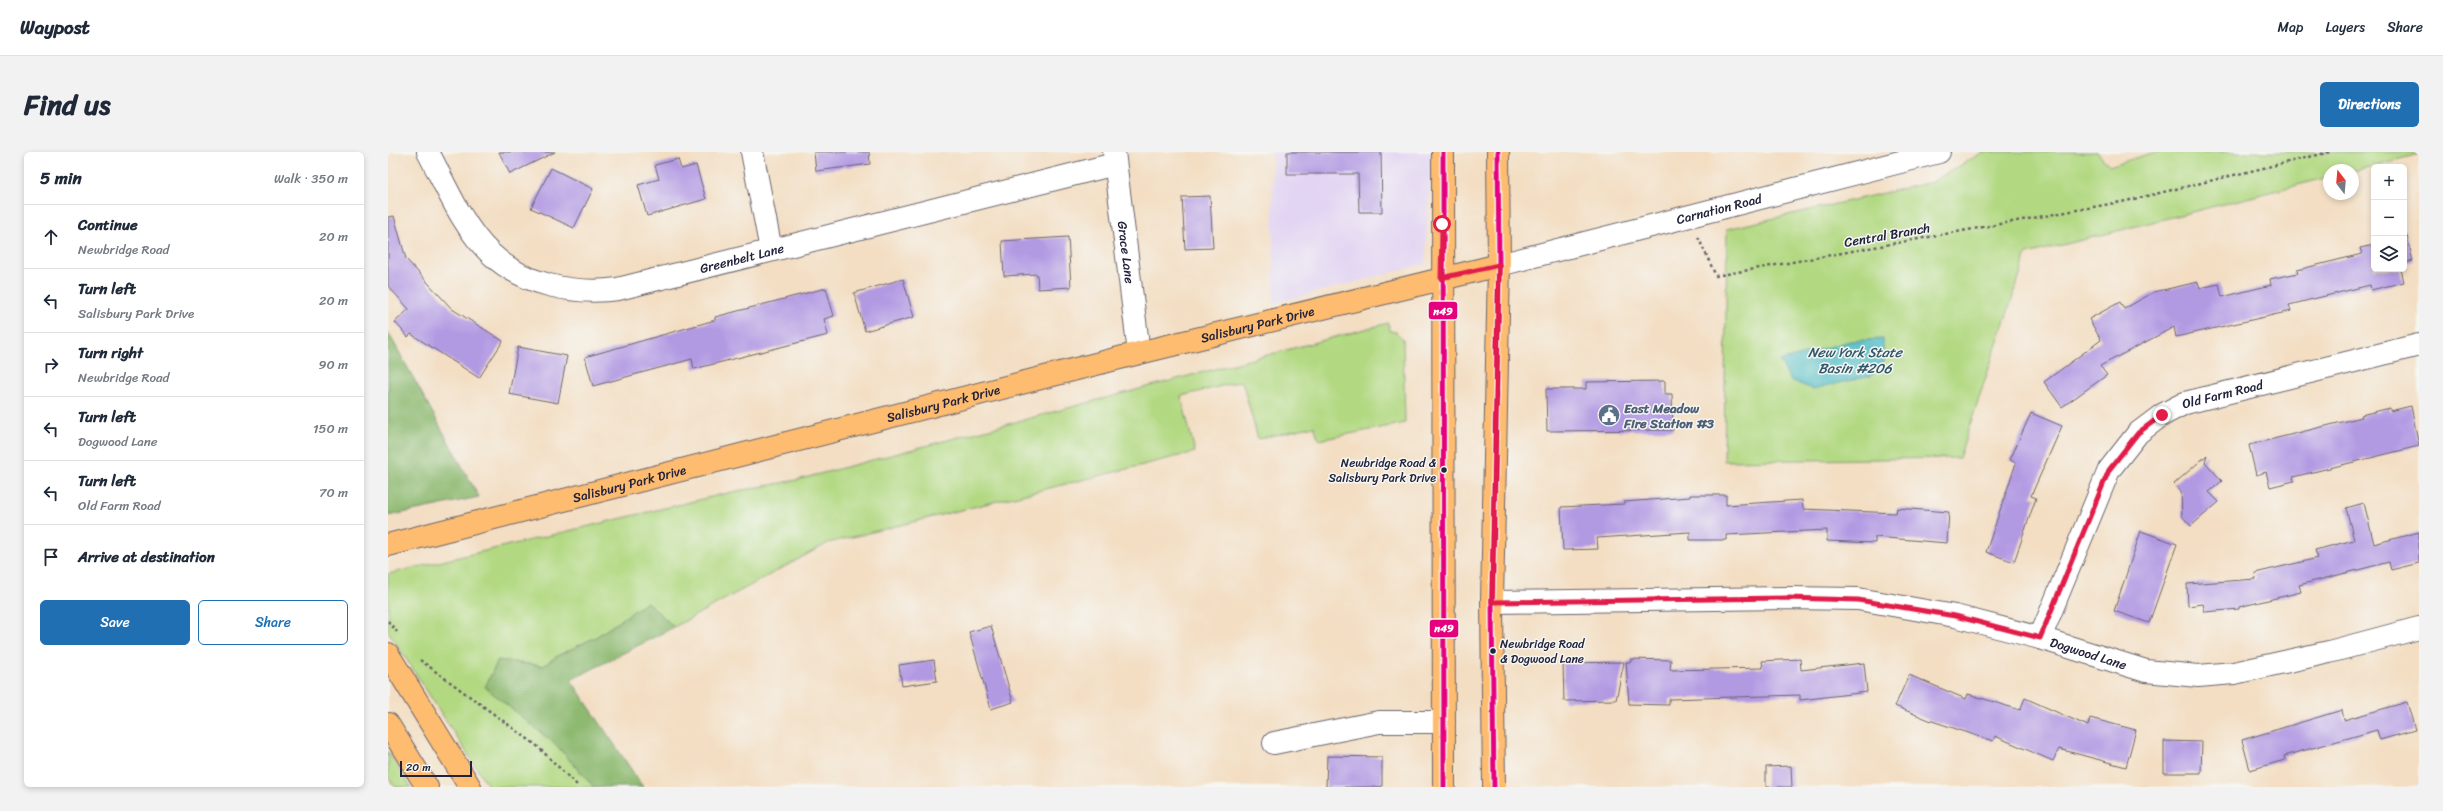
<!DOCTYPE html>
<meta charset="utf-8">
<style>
body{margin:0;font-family:Sriracha,sans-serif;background:#f2f2f3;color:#1f2937}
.controls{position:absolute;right:12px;top:12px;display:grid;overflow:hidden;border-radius:6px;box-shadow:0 2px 6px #0003}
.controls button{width:36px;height:36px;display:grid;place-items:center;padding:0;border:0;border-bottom:1px solid #e0e1e3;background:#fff;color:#1f2937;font:20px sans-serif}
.compass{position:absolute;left:1935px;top:12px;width:36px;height:36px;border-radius:50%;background:#fff;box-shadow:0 2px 6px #0003;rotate:344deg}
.scale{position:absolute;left:12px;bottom:10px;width:72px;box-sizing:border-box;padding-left:4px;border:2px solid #22223b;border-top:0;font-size:11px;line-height:14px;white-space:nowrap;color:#22223b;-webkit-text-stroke:3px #f6f6f2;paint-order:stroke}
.stop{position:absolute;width:12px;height:12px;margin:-9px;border:3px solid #e11d48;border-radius:50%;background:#fff}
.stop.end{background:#e11d48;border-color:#fff;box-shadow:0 1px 4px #0008}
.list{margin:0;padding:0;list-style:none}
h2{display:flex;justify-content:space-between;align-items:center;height:52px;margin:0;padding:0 16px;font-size:17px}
h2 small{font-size:13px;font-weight:400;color:#747a83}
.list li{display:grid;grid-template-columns:26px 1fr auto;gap:12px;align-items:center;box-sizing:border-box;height:64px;padding:0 16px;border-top:1px solid #e0e1e3}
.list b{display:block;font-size:15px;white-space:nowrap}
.list p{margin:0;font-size:13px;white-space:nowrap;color:#747a83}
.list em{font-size:13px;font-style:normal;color:#747a83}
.actions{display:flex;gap:8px;padding:12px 16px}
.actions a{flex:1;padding:9px 0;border:1px solid #1f6fb2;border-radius:6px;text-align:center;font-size:14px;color:#1f6fb2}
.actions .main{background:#1f6fb2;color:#fff}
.icon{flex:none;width:22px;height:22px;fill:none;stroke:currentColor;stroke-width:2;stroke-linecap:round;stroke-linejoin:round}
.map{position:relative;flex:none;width:2031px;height:635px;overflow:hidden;border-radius:6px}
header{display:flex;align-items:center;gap:24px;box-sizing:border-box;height:56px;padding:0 20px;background:#fff;border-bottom:1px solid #e0e1e3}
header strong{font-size:19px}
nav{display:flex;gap:22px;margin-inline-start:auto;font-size:14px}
.intro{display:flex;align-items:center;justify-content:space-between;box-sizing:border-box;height:96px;padding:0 24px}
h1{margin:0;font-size:28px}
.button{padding:10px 18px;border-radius:6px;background:#1f6fb2;color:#fff;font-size:14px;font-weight:700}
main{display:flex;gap:24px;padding:0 24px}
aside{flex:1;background:#fff;border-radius:6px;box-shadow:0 2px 6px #0003}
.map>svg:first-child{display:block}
</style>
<header>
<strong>Waypost</strong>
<nav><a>Map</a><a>Layers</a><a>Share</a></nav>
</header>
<div class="intro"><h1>Find us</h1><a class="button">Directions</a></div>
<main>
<aside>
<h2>5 min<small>Walk · 350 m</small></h2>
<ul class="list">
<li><svg class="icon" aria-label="ahead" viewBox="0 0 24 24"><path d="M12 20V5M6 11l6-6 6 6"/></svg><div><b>Continue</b><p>Newbridge Road</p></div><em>20 m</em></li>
<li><svg class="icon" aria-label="left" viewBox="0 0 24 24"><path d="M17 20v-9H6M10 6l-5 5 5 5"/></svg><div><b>Turn left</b><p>Salisbury Park Drive</p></div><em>20 m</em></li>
<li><svg class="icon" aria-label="right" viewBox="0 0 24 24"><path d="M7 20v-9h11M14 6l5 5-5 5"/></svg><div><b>Turn right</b><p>Newbridge Road</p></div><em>90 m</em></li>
<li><svg class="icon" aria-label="left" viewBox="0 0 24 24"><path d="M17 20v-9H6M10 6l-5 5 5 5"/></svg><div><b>Turn left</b><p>Dogwood Lane</p></div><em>150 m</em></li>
<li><svg class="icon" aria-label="left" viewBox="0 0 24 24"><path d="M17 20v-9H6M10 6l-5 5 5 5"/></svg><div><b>Turn left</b><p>Old Farm Road</p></div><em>70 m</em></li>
<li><svg class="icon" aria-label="arrive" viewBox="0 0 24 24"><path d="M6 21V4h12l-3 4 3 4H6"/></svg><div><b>Arrive at destination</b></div></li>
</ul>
<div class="actions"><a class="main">Save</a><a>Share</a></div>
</aside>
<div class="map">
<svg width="2031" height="635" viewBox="0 0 2031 635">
<rect width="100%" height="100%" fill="#f6f6f2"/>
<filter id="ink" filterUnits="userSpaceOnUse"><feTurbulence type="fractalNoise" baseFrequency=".025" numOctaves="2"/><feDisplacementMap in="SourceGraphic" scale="8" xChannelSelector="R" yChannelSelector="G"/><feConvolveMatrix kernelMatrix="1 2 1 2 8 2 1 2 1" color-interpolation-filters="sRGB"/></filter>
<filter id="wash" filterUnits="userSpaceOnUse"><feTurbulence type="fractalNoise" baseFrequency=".012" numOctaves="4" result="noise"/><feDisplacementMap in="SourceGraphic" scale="16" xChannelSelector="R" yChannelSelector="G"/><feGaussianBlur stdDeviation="0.9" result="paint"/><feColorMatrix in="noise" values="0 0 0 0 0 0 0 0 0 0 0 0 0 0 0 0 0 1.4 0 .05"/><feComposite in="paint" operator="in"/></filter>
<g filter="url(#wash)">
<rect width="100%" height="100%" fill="#f3dec3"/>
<!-- built -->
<path fill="#e2d4f3" d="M884 0H1044L1037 112 886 151Z"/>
<!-- green -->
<path fill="#b2d982" stroke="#6a7e5e" d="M1595 0H1709L1721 14 1767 0H2031V2L1965 19 1941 18V25L1639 102 1571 306 1336 309 1339 77 1544 30Z
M1000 171 1002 179 1008 180 1015 187 1017 271 931 288 926 274 870 287 854 229 793 244 807 300 440 391 286 475 259 451 208 485 169 504 155 514 110 508 168 593 206 635H101L0 479V422L344 340 409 328Z
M0 600 23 635H7L0 625Z"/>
<!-- forest -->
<path fill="#8db970" stroke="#586e56" d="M0 180 91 345 0 364Z
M259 450 286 475 183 528 255 635H206L168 593 97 535 110 508 155 514 169 504 208 485Z"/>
<!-- water -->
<path fill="#4ebcc4" stroke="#386f80" d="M1495 187 1496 210 1483 224 1424 237 1402 228 1392 209 1462 189Z"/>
<g id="blocks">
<!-- building -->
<path fill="#b29ae3" d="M111 0H167L122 22Z
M426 0H481L482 12 428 19Z
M899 0H993L994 60H971L970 22H899Z
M290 7 293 17 308 13 318 47 259 64 250 33 271 27 267 13Z
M163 16 205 37 186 76 143 56Z
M822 44 825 96 797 97 794 45Z
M6 64 18 107 64 157 115 189 91 226 23 182 20 185 7 170 21 157 0 134V65Z
M2019 84 2025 109 2016 111V85Z
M680 85 683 135 650 137 649 122 616 124 614 89Z
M1986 93V117H2013L2016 130 1983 138 1982 133 1901 153 1903 159 1788 185 1786 175 1712 214 1719 223 1674 255 1656 230 1713 188 1701 167 1732 150 1736 157 1766 140 1810 130 1812 136 1831 132 1834 145 1883 133 1882 127 1910 121 1909 118 1974 102 1972 96Z
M515 127 526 165 477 179 466 141Z
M438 136 446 164 436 167 440 183 306 217 304 207 205 234 197 205 327 168V165Z
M130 195 179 204 170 251 121 242Z
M1277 229V242H1284L1285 278 1159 279 1158 237H1198V230Z
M2023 254 2031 294 1905 325 1906 329 1882 335 1878 320 1868 323 1861 293 1974 265 1973 263 2002 256V259Z
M1643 261 1674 274 1643 344 1648 346 1626 410 1598 400 1628 311 1622 308Z
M1819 303 1817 310 1834 329 1821 340 1831 350 1803 374 1794 364 1793 340 1786 332Z
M1302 343H1338V353L1414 348 1415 357 1508 361 1509 356 1561 360 1559 391 1487 385V391L1439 389V378L1338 383V388H1302V380L1209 386 1210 397 1175 398 1173 355 1236 352V350L1302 345Z
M1976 351 1986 392 2031 380V411L2003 418 2001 410 1911 433 1913 440 1851 455V457L1817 460 1815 452 1800 454 1799 432 1868 427 1867 421 1930 406 1927 398 1966 388 1958 356Z
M1753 379 1789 392 1761 471 1726 459Z
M603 474 625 550 603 557 581 480Z
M1243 507 1283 508 1282 518 1375 516 1374 509 1412 507 1413 518 1476 511 1479 540 1412 548V543L1281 547V553L1241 552 1238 510H1243Z
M546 508 549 529 514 534 511 513Z
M1236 510 1228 548 1176 549 1175 511Z
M1521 523 1578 547 1580 542 1632 558 1637 546 1700 574 1702 566 1748 578 1738 615 1671 597 1665 609 1607 584 1605 589 1541 568 1507 554Z
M2019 550 2027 578 1992 588 1989 578 1896 604 1897 608 1862 618 1854 588 1954 558 1956 568Z
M1776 589 1814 590 1813 621H1776Z
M939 604 994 605V635H938Z
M1403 614 1404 635H1378V615Z"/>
</g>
</g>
<g filter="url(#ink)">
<use href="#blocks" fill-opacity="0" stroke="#6b646b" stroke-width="1"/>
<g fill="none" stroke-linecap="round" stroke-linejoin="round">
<!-- minor casing -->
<g stroke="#6b646b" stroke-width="24">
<g id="minor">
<path id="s1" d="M40 0C58 34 74 74 102 101 135 133 186 143 230 137L727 12"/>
<path d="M364 0 383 98"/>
<path id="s2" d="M726 0 751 201"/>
<path id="s3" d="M1111 113 1551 0"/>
<path id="s4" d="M1104 450 1399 446 1470 447 1567 464 1652 486 1758 519 1810 524 1846 521 1941 500 2031 476"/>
<path id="s5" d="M1652 486 1721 318 1750 281 1774 263 1797 251 2031 193"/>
<path d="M886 591 991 570H1056"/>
</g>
</g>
<!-- major casing -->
<g stroke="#6b646b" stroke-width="24">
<g id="major">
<path d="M1055 0 1056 635"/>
<path id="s6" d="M0 393 751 201 1111 113"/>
<path d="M1106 635 1104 450 1111 113 1110 0"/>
</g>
</g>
<!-- highway casing -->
<g stroke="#6b646b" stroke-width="24">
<path id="highway" d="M0 502 82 635
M0 572 39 635"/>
</g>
<!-- path -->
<path stroke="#6b646b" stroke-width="2.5" stroke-dasharray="3 3" stroke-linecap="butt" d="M1310 85 1328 124 1738 49 1942 0
M0 469 9 480
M32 508 148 593 191 635"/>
<!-- minor -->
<use href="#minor" stroke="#fff" stroke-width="22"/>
<!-- major -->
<use href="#major" stroke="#fdbc70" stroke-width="22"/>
<!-- highway -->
<use href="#highway" stroke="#fdbc70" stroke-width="22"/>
<!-- bus-1 casing -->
<g stroke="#f6f6f2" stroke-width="8">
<path id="bus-1" d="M1055 0 1056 635
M1106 635 1104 450 1111 113 1110 0"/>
</g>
<!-- bus-1 -->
<use href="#bus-1" stroke="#e5007d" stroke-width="5"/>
</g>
</g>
<g fill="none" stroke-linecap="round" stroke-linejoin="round" filter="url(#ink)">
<!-- route -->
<path stroke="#e11d48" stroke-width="5" d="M1054 72 1053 126 1111 113 1104 450 1399 446 1470 448 1567 464 1652 486 1721 318 1750 281 1774 263"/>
</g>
<!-- icons -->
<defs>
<g id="civic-disc" transform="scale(1.15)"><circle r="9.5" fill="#5c6f8a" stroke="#f6f6f2"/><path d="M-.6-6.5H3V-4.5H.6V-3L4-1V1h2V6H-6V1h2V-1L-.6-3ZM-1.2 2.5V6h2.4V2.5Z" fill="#fff"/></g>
</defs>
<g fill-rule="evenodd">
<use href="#civic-disc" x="1221" y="263"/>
</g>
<!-- markers -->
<g fill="#22223b" stroke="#f6f6f2" stroke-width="1.5">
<circle cx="1056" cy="318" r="3.5"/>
<circle cx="1105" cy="499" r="3.5"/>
</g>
<g text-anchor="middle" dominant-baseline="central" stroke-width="3" stroke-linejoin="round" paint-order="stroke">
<!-- bus labels -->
<g font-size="12" fill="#22223b" stroke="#f6f6f2" text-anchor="end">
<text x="1048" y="311">Newbridge Road &amp;<tspan x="1048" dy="15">Salisbury Park Drive</tspan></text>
<text x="1112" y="492" text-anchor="start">Newbridge Road<tspan x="1112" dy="15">&amp; Dogwood Lane</tspan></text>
</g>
<!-- street labels -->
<g font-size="13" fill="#22223b" stroke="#f6f6f2">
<text stroke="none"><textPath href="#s3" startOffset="227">Carnation Road</textPath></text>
<text transform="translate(1499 83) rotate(-10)">Central Branch</text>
<text stroke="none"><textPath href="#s2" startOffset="101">Grace Lane</textPath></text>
<text stroke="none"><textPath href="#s1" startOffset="384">Greenbelt Lane</textPath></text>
<text stroke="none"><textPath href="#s6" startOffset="897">Salisbury Park Drive</textPath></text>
<text stroke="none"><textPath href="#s5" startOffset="323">Old Farm Road</textPath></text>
<text stroke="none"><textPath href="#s6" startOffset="573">Salisbury Park Drive</textPath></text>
<text stroke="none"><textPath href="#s6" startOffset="249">Salisbury Park Drive</textPath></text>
<text stroke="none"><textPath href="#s4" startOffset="603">Dogwood Lane</textPath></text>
</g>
<!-- service labels -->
<g font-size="13" font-weight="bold" fill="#4e5e75" stroke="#f6f6f2" text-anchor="start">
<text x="1236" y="256">East Meadow<tspan x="1236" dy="15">Fire Station #3</tspan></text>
</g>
<!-- water labels -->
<g font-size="14" font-style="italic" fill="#31586b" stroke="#f6f6f2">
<text x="1467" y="200">New York State<tspan x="1467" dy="16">Basin #206</tspan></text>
</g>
</g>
<g stroke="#f6f6f2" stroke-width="1.5">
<rect x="1040" y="149" width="30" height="19" rx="4" fill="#e5007d"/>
<rect x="1041" y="467" width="30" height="19" rx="4" fill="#e5007d"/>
</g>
<g font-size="11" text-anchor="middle" font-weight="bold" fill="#fff">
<text x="1055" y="163">n49</text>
<text x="1056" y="480">n49</text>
</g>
</svg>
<div class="controls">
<button>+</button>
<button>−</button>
<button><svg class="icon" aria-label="layers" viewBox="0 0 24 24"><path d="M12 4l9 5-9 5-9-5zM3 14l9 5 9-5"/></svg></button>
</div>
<svg class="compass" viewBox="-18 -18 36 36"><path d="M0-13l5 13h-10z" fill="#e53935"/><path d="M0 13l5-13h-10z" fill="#747a83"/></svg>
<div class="scale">20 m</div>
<div class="stop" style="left:1054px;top:72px"></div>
<div class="stop end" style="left:1774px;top:263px"></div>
</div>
</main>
